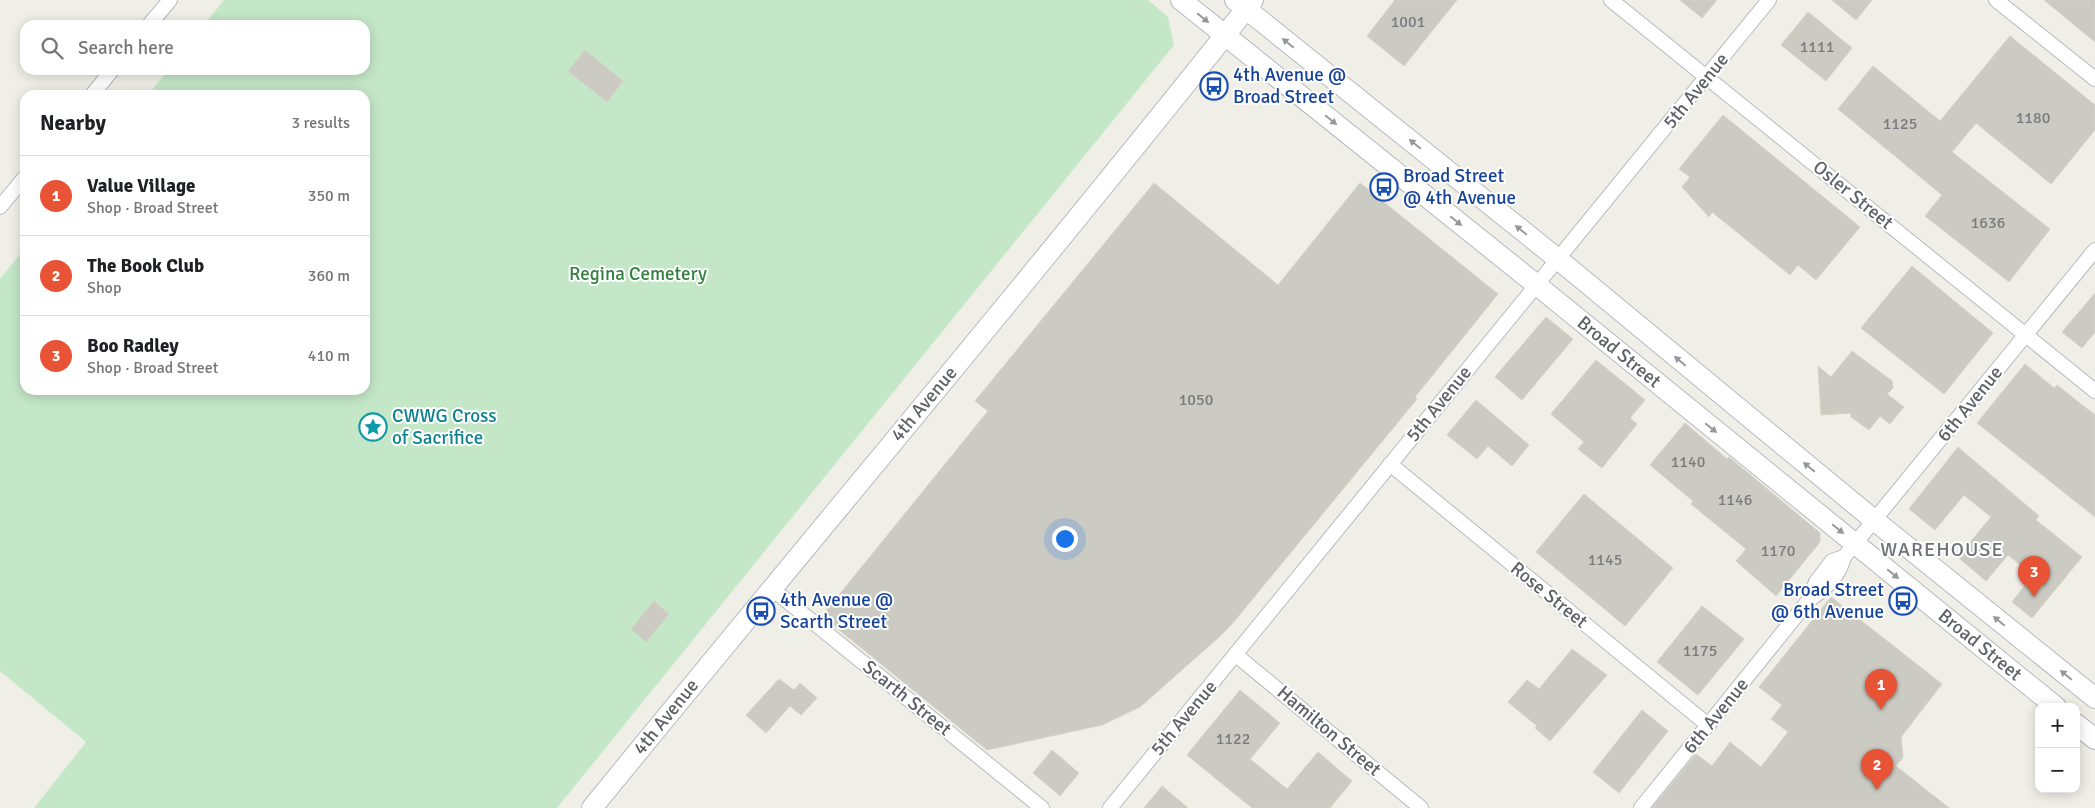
<!DOCTYPE html>
<meta charset="utf-8">
<style>
body{margin:0;font-family:Signika,sans-serif;background:#f2f2f2;color:#202124}
.controls{position:absolute;right:15px;bottom:15px;display:grid;overflow:hidden;border-radius:10px;box-shadow:0 2px 12px #0003}
.controls button{width:45px;height:45px;display:grid;place-items:center;padding:0;border:0;border-bottom:1px solid #e0e0e0;background:#fff;color:#202124;font:25px sans-serif}
.you{position:absolute;left:1064px;top:538px;width:18px;height:18px;margin:-12px;border:4px solid #fff;border-radius:50%;background:#1a73e8;box-shadow:0 0 0 8px #1a73e833}
.badge{display:grid;place-items:center;width:32px;height:32px;border-radius:50%;background:#e95335;color:#fff;font-size:16px;font-weight:700}
.pin{position:absolute;translate:-50% -41px;filter:drop-shadow(0 1px 2px #0008)}
.pin::after{content:'';position:absolute;top:26px;width:18px;height:15px;background:inherit;clip-path:polygon(0 0,100% 0,50% 100%)}
.list{margin:0;padding:0;list-style:none}
h2{display:flex;justify-content:space-between;align-items:center;height:65px;margin:0;padding:0 20px;font-size:21px}
h2 small{font-size:16px;font-weight:400;color:#757577}
.list li{display:grid;grid-template-columns:32px 1fr auto;gap:15px;align-items:center;box-sizing:border-box;height:80px;padding:0 20px;border-top:1px solid #e0e0e0}
.list b{display:block;font-size:19px;white-space:nowrap}
.list p{margin:0;font-size:16px;white-space:nowrap;color:#757577}
.list em{font-size:16px;font-style:normal;color:#757577}
.icon{flex:none;width:28px;height:28px;fill:none;stroke:currentColor;stroke-width:2;stroke-linecap:round;stroke-linejoin:round}
.map{position:relative;flex:none;width:2095px;height:808px;overflow:hidden}
.search{position:absolute;background:#fff;box-shadow:0 2px 12px #0003;left:20px;top:20px;width:350px;height:55px;display:flex;align-items:center;gap:12px;box-sizing:border-box;padding:0 18px;border-radius:15px;color:#757577;font-size:19px}
.panel{position:absolute;background:#fff;box-shadow:0 2px 12px #0003;left:20px;top:90px;width:350px;height:305px;border-radius:15px}
.map>svg:first-child{display:block}
</style>
<div class="map">
<svg width="2095" height="808" viewBox="0 0 2095 808">
<rect width="100%" height="100%" fill="#f0efe7"/>
<!-- green -->
<path fill="#c4e7c7" d="M224 0H1148L1168 17 1174 45 557 808H34L86 742 0 671V279L25 248V390H365V95H148L168 70H365V25H204Z"/>
<!-- building -->
<path fill="#cbcbc3" stroke="#d5d2c5" d="M1395 0H1457L1404 66 1367 36Z
M1680 0H1717L1702 18Z
M1832 0H1872L1856 20Z
M2044 0H2095V42Z
M1808 12 1852 48 1826 81 1781 45Z
M2010 36 2095 105V130L2051 184 1976 123 1952 152 2050 229 2009 282 1925 216 1942 195 1838 109 1873 66 1940 121Z
M585 50 623 81 607 102 568 71Z
M1723 115 1860 227 1816 280 1798 265 1790 275 1712 212 1709 217 1682 187 1690 177 1679 169Z
M1154 183 1278 285 1360 183 1498 294 1415 397 1417 399 1232 624 1218 638 1140 707 1102 725 987 750 822 616 988 411 975 401Z
M1912 266 1993 333 1944 394 1861 328Z
M2095 293V332L2082 348 2062 332Z
M1546 317 1573 339 1522 400 1495 377Z
M1852 351 1892 381 1893 388 1887 394 1904 407 1890 424 1880 416 1869 430 1851 417V413L1821 415 1818 366 1831 377Z
M1596 360 1645 400 1630 418 1637 424 1602 468 1578 449 1584 442 1551 414Z
M2025 364 2054 388 2057 385 2095 415V517L1977 423Z
M1476 400 1529 445 1512 466 1488 446 1477 459 1447 435Z
M1685 423 1727 459 1729 457 1820 533V542L1776 596 1736 561 1746 549 1691 504 1693 501 1650 465Z
M1958 447 2039 516 2036 520 2082 557 2032 618 2012 602 2033 575 2008 555 1986 581 1958 557 1991 517 1964 495 1935 530 1909 509Z
M1584 494 1673 568 1625 626 1536 552Z
M1831 597 1942 684 1901 737 1903 757 1896 766 1949 808H1652L1696 754 1712 766 1730 742 1761 767 1788 732 1771 719 1782 705 1759 687Z
M654 601 669 614 646 642 631 629Z
M1702 606 1744 639 1698 695 1657 662Z
M1572 649 1607 675 1550 741 1535 728 1537 726 1508 702 1527 680 1539 689Z
M779 679 794 690 800 683 817 698 801 715 790 706 766 733 746 715Z
M1240 690 1280 723 1250 759 1287 789 1318 752 1352 781 1330 808H1252L1187 755Z
M1642 710 1668 731 1619 793 1593 772Z
M1052 750 1079 773 1060 796 1033 773Z
M1162 786 1188 808H1144Z"/>
<g fill="none" stroke-linecap="round" stroke-linejoin="round">
<!-- street casing -->
<g stroke="#b7b9bd" stroke-width="16">
<path id="street" d="M1611 0 2095 391
M1996 0 2095 79
M149 25 170 0
M92 95 112 70
M0 207 25 177
M1390 464 1708 725
M771 588 1042 808
M1809 600 1816 582 1832 561 1844 557
M1236 655 1421 808
M1110 808 1769 0
M1641 808 1809 600C1825 589 1839 577 1844 557L2095 250"/>
</g>
<!-- secondary casing -->
<g stroke="#b5b9be" stroke-width="22">
<path id="secondary" d="M1181 0 1538 286 2056 707
M1235 0 1559 260 1874 520 2095 698
M2076 724 2095 739
M592 808C812 538 1037 272 1253 0"/>
</g>
<!-- street -->
<use href="#street" stroke="#fff" stroke-width="14"/>
<!-- secondary -->
<use href="#secondary" stroke="#fff" stroke-width="20"/>
</g>
<!-- one-way arrows -->
<defs><path id="oneway-solid" d="M-6-.8H1V-3.2L6.5 0L1 3.2V.8H-6Z" transform="scale(1.25)"/></defs>
<g fill="#96999c">
<use href="#oneway-solid" transform="translate(1203 18) rotate(39)"/>
<use href="#oneway-solid" transform="translate(1288 43) rotate(-141)"/>
<use href="#oneway-solid" transform="translate(1331 120) rotate(39)"/>
<use href="#oneway-solid" transform="translate(1415 144) rotate(-141)"/>
<use href="#oneway-solid" transform="translate(1456 221) rotate(39)"/>
<use href="#oneway-solid" transform="translate(1521 230) rotate(-141)"/>
<use href="#oneway-solid" transform="translate(1680 361) rotate(-140)"/>
<use href="#oneway-solid" transform="translate(1711 428) rotate(39)"/>
<use href="#oneway-solid" transform="translate(1809 467) rotate(-141)"/>
<use href="#oneway-solid" transform="translate(1838 529) rotate(39)"/>
<use href="#oneway-solid" transform="translate(1893 574) rotate(39)"/>
<use href="#oneway-solid" transform="translate(1999 621) rotate(-141)"/>
<use href="#oneway-solid" transform="translate(2066 675) rotate(-141)"/>
</g>
<!-- icons -->
<defs>
<g id="bus-ring" transform="scale(1.4375)"><circle r="9.5" fill="#fff" stroke="#1a4fb4" stroke-width="1.5"/><path d="M-5-6H5V4H4V6H2V4H-2V6H-4V4H-5ZM-3.5-4V0h7V-4ZM-3.5 1.2v1.5H-2V1.2ZM2 1.2v1.5H3.5V1.2Z" fill="#1a4fb4"/></g>
<g id="sight-ring" transform="scale(1.4375)"><circle r="9.5" fill="#fff" stroke="#0f9aa8" stroke-width="1.5"/><path d="M0-6L1.8-2.2L6-1.7L2.9 1.2L3.7 5.4L0 3.3L-3.7 5.4L-2.9 1.2L-6-1.7L-1.8-2.2Z" fill="#0f9aa8"/></g>
</defs>
<g fill-rule="evenodd">
<use href="#bus-ring" x="1214" y="86"/>
<use href="#bus-ring" x="1384" y="187"/>
<use href="#sight-ring" x="373" y="427"/>
<use href="#bus-ring" x="1903" y="601"/>
<use href="#bus-ring" x="761" y="611"/>
</g>
<g text-anchor="middle" dominant-baseline="central" stroke-width="4" stroke-linejoin="round" paint-order="stroke">
<!-- number labels -->
<g font-size="16" fill="#797c7e">
<text x="1408" y="22">1001</text>
<text x="1817" y="47">1111</text>
<text x="2033" y="118">1180</text>
<text x="1900" y="124">1125</text>
<text x="1988" y="223">1636</text>
<text x="1196" y="400">1050</text>
<text x="1688" y="462">1140</text>
<text x="1735" y="500">1146</text>
<text x="1778" y="551">1170</text>
<text x="1605" y="560">1145</text>
<text x="1700" y="651">1175</text>
<text x="1233" y="739">1122</text>
</g>
<!-- transit labels -->
<g font-size="19" fill="#164399" stroke="#fff" text-anchor="start">
<text x="1233" y="75">4th Avenue @<tspan x="1233" dy="22">Broad Street</tspan></text>
<text x="1403" y="176">Broad Street<tspan x="1403" dy="22">@ 4th Avenue</tspan></text>
<text x="1884" y="590" text-anchor="end">Broad Street<tspan x="1884" dy="22">@ 6th Avenue</tspan></text>
<text x="780" y="600">4th Avenue @<tspan x="780" dy="22">Scarth Street</tspan></text>
</g>
<!-- street labels -->
<g font-size="19" fill="#5e6267" stroke="#fff">
<text transform="translate(1696 91) rotate(-51)">5th Avenue</text>
<text transform="translate(1853 195) rotate(39)">Osler Street</text>
<text transform="translate(1619 352) rotate(39)">Broad Street</text>
<text transform="translate(924 404) rotate(-50)">4th Avenue</text>
<text transform="translate(1439 404) rotate(-51)">5th Avenue</text>
<text transform="translate(1970 404) rotate(-51)">6th Avenue</text>
<text transform="translate(1549 595) rotate(39)">Rose Street</text>
<text transform="translate(1980 645) rotate(39)">Broad Street</text>
<text transform="translate(907 698) rotate(39)">Scarth Street</text>
<text transform="translate(1716 716) rotate(-51)">6th Avenue</text>
<text transform="translate(666 717) rotate(-51)">4th Avenue</text>
<text transform="translate(1184 718) rotate(-50)">5th Avenue</text>
<text transform="translate(1329 731) rotate(40)">Hamilton Street</text>
</g>
<!-- park labels -->
<g font-size="19" fill="#34813f" stroke="#fff">
<text x="638" y="274">Regina Cemetery</text>
</g>
<!-- culture labels -->
<g font-size="19" fill="#0d838f" stroke="#fff" text-anchor="start">
<text x="392" y="416">CWWG Cross<tspan x="392" dy="22">of Sacrifice</tspan></text>
</g>
<!-- neighbourhood labels -->
<g font-size="20" letter-spacing="1" fill="#6f7479" stroke="#fff">
<text x="1942" y="549">WAREHOUSE</text>
</g>
</g>
</svg>
<div class="controls">
<button>+</button>
<button>−</button>
</div>
<div class="you"></div>
<div class="pin badge" style="left:1881px;top:710px">1</div>
<div class="pin badge" style="left:1877px;top:790px">2</div>
<div class="pin badge" style="left:2034px;top:597px">3</div>
<div class="search"><svg class="icon" aria-label="search" viewBox="0 0 24 24"><circle cx="10" cy="10" r="6"/><path d="M15 15l6 6"/></svg>Search here</div>
<section class="panel">
<h2>Nearby<small>3 results</small></h2>
<ul class="list">
<li><span class="badge">1</span><div><b>Value Village</b><p>Shop · Broad Street</p></div><em>350 m</em></li>
<li><span class="badge">2</span><div><b>The Book Club</b><p>Shop</p></div><em>360 m</em></li>
<li><span class="badge">3</span><div><b>Boo Radley</b><p>Shop · Broad Street</p></div><em>410 m</em></li>
</ul>
</section>
</div>
